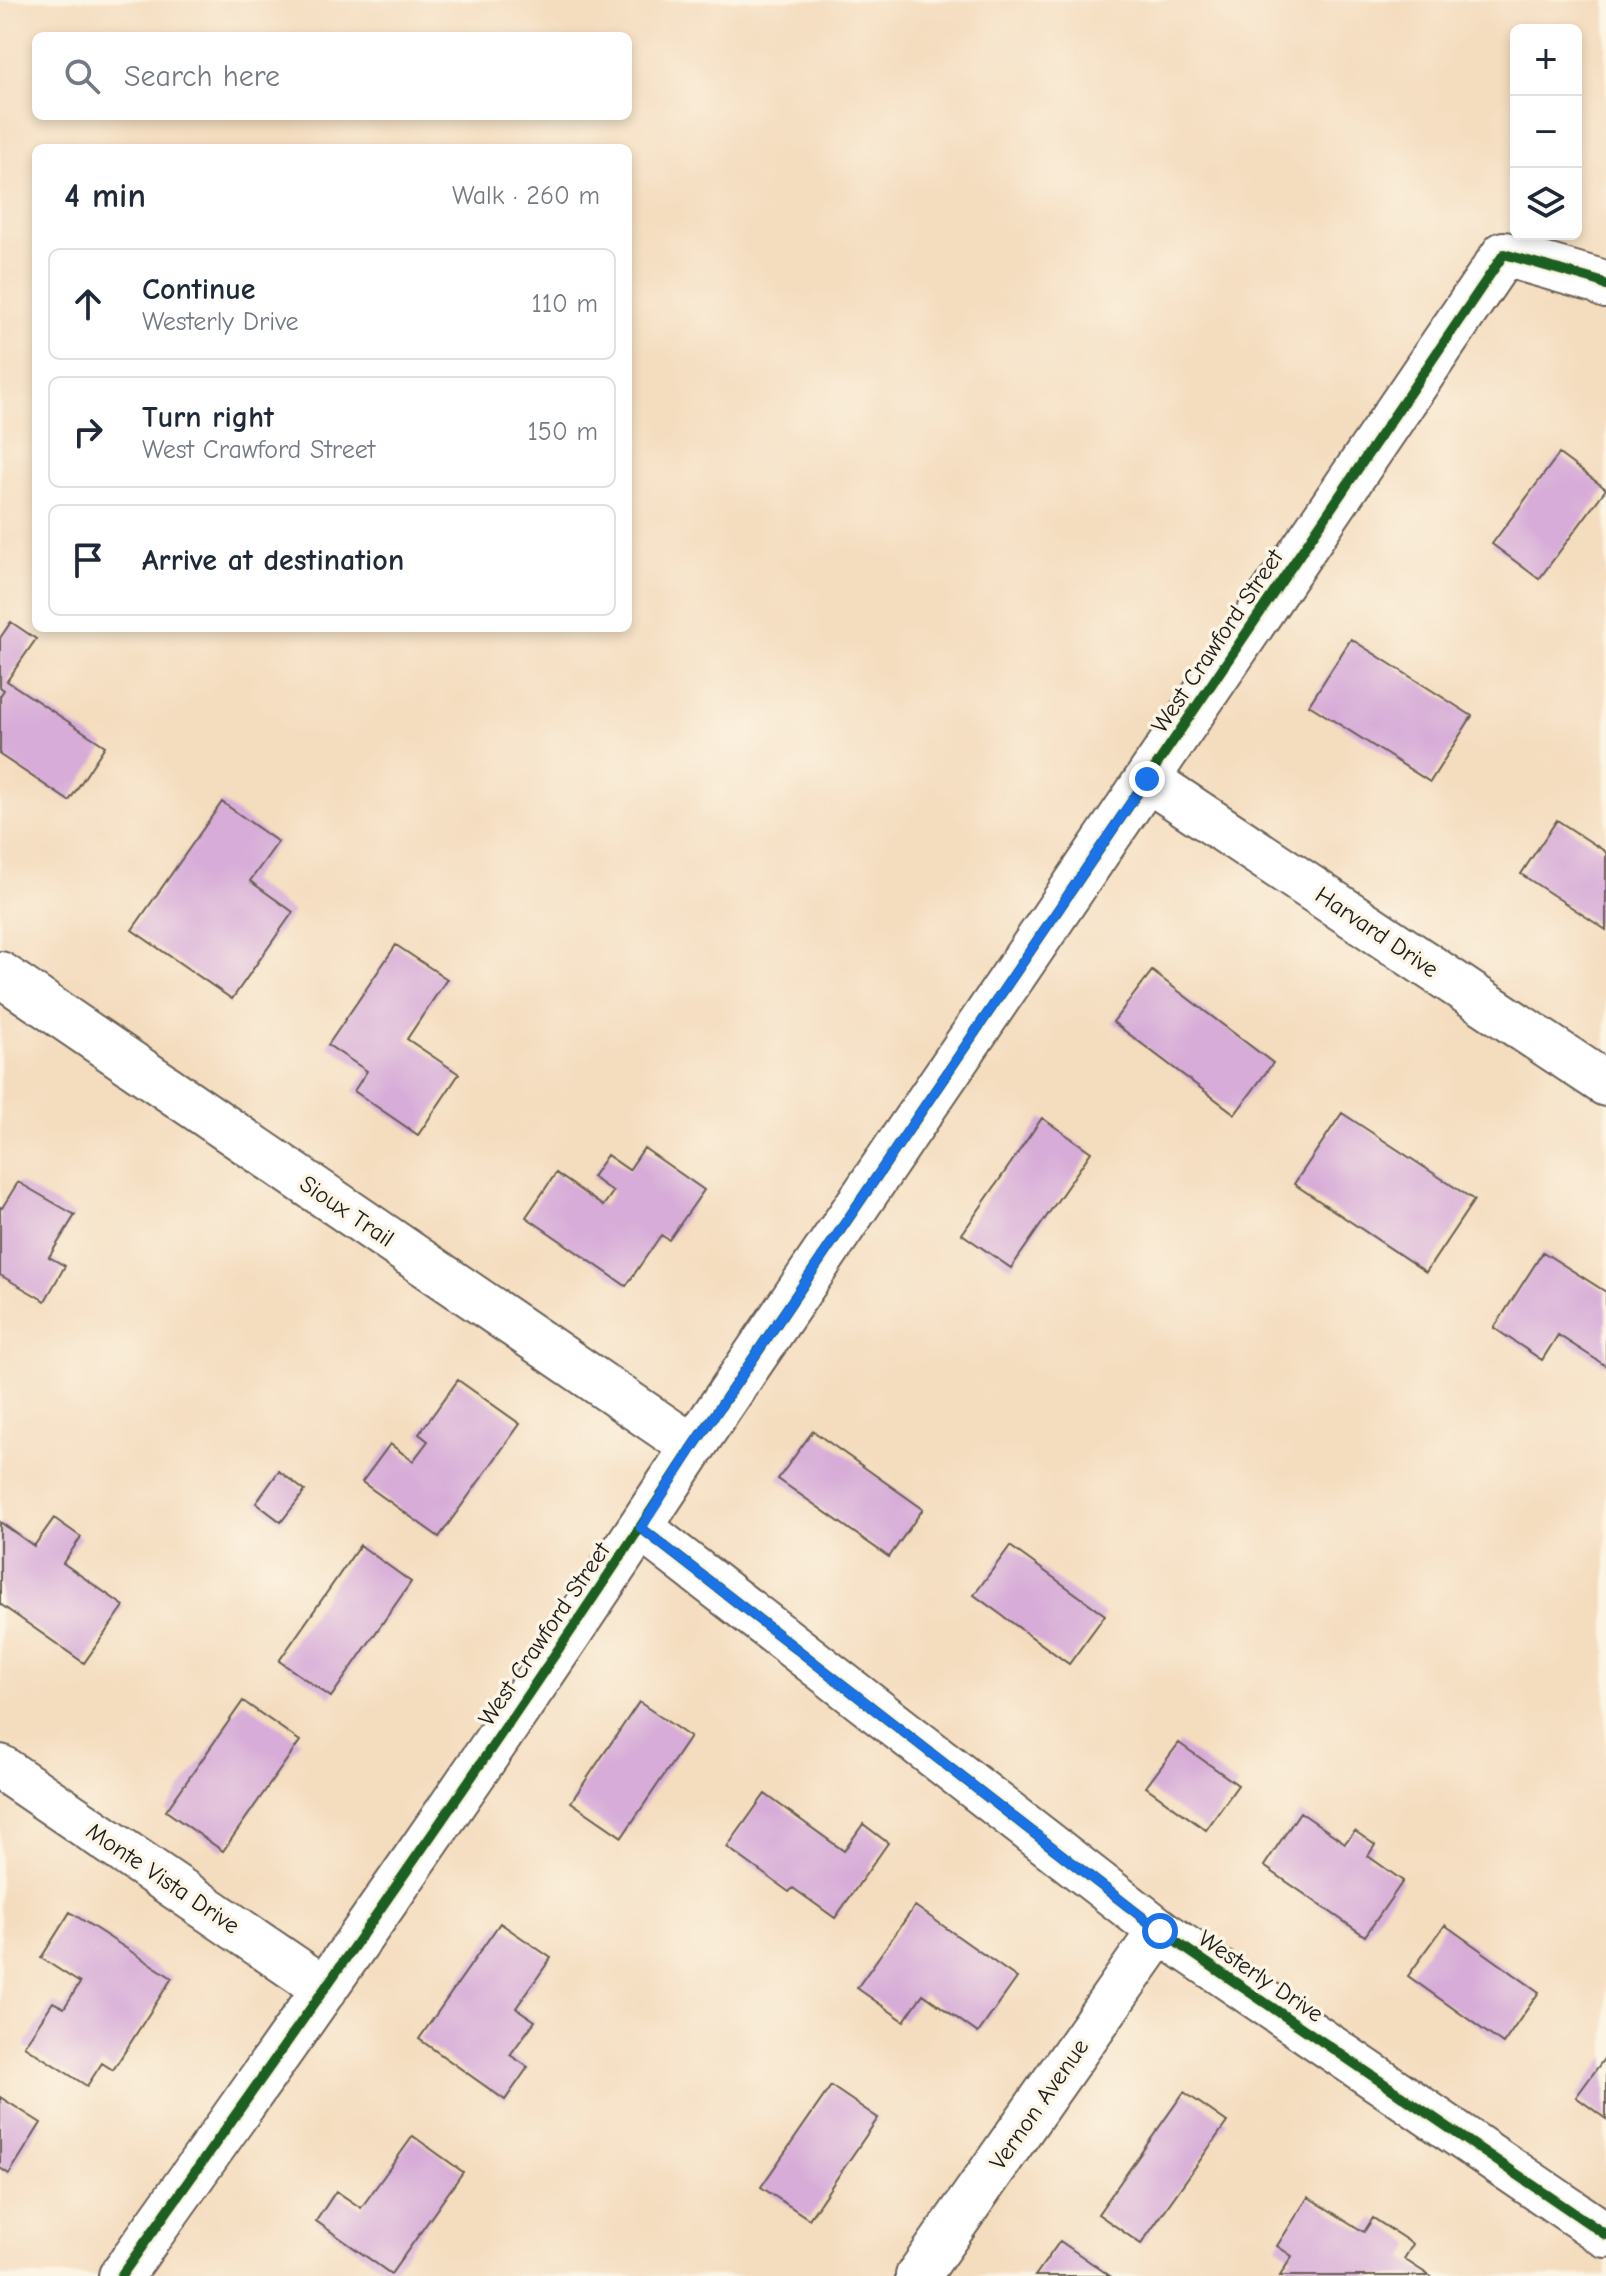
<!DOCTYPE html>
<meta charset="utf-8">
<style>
body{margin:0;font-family:"Comic Neue",sans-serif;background:#f2f2f3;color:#1f2937}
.controls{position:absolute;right:24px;top:24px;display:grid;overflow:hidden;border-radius:12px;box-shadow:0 4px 12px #0003}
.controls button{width:72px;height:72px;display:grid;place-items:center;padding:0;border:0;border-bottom:2px solid #e0e1e3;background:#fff;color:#1f2937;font:40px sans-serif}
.stop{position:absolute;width:24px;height:24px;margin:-18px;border:6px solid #1a73e8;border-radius:50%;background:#fff}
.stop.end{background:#1a73e8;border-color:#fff;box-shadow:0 2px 8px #0008}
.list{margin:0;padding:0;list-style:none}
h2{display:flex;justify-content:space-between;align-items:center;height:104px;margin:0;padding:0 32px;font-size:34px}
h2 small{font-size:26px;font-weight:400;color:#747a83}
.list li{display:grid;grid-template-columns:52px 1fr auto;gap:24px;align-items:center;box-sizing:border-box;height:112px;margin:0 16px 16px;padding:0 16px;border:2px solid #e0e1e3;border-radius:12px}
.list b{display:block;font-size:30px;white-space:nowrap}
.list p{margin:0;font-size:26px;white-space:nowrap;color:#747a83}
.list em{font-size:26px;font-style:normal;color:#747a83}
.icon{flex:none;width:44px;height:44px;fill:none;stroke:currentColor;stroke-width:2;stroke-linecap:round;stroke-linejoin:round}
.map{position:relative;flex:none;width:1606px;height:2276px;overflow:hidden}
.search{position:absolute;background:#fff;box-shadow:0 4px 12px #0003;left:32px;top:32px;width:600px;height:88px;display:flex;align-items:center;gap:20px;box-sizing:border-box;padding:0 28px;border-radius:12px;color:#747a83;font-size:30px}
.panel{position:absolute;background:#fff;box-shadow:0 4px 12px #0003;left:32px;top:144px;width:600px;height:488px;border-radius:12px}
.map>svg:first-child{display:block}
</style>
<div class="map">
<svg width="1606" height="2276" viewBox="0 0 1606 2276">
<rect width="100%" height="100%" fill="#fcf5e5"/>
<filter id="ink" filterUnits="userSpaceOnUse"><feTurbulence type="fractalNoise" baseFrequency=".0125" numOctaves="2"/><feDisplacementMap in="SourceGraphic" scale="16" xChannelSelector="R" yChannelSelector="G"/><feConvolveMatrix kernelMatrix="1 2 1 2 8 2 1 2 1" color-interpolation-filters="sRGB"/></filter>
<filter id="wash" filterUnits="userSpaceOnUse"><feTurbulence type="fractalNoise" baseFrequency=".006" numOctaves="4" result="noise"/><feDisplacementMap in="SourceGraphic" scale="32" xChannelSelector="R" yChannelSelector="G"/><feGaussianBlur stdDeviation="1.8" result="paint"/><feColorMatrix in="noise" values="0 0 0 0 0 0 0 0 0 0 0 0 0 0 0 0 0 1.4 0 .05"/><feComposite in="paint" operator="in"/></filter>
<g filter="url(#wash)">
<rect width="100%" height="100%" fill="#f4dcbe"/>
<g id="blocks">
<!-- building -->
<path fill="#d7acd8" d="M1559 454 1606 489 1539 579 1492 544Z
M11 622 36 639 7 681 105 746 69 801 0 755V696L4 690 0 687V638Z
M1351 639 1472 716 1430 782 1309 705Z
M222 802 278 842 250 881 293 912 232 999 132 930Z
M1557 820 1606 852V930L1521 874Z
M396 945 447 979 407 1039 459 1074 418 1135 354 1091 367 1071 328 1045Z
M1152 971 1273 1063 1235 1114 1113 1022Z
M1342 1113 1474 1200 1426 1272 1294 1184Z
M1042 1118 1091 1152 1011 1268 962 1234Z
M644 1148 704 1190 669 1240 661 1235 626 1286 526 1217 556 1173 603 1206 613 1192 592 1177 607 1155 629 1170Z
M18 1182 75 1215 49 1257 65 1266 45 1301 0 1275V1207L2 1208Z
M1543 1252 1606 1292V1366L1558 1335 1542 1360 1494 1328Z
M458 1380 520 1424 439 1537 362 1482 390 1444 413 1461 428 1441 419 1434Z
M813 1431 923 1509 889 1557 778 1479Z
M279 1471 305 1491 281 1522 256 1503Z
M54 1518 81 1537 63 1563 124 1606 84 1663 0 1604V1522L34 1546Z
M360 1545 411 1582 331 1697 279 1661Z
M1010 1546 1105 1615 1069 1664 974 1595Z
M243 1701 300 1741 223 1851 166 1811Z
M639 1702 690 1737 622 1837 571 1802Z
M1179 1743 1238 1785 1206 1830 1146 1787Z
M765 1794 844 1851 863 1824 888 1843 835 1918 793 1888 789 1892 727 1847Z
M1300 1812 1345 1843 1355 1831 1375 1845 1368 1856 1403 1881 1365 1936 1264 1866Z
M915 1906 1017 1978 978 2033 923 1994 904 2021 857 1988Z
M70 1912 172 1978 113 2070 102 2063 87 2086 24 2046 53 2002 64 2008 80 1983 41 1958Z
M500 1923 551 1958 516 2008 535 2021 510 2055 528 2067 505 2100 419 2039Z
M1445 1925 1539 1992 1503 2044 1408 1976Z
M1606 2056V2119L1576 2097Z
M831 2086 878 2118 809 2219 761 2187Z
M1184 2092 1227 2122 1141 2244 1098 2214Z
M0 2097 41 2123 9 2174 0 2168Z
M413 2136 463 2172 391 2274 316 2221 336 2191 361 2208Z
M1308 2197 1364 2232 1373 2218 1413 2244 1404 2259 1430 2276H1280L1292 2256 1277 2246Z
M1060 2241 1110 2276H1035Z"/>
</g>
</g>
<g filter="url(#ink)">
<use href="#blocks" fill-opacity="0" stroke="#685f55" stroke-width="2"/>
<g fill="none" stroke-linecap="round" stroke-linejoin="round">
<!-- minor casing -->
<g stroke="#685f55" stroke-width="48">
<path id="minor" d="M1147 779 1606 1084
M0 974 693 1447
M641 1528 1160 1931 1606 2235
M0 1767 325 1989
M121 2276C316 2003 509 1728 693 1447L1504 254 1598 281 1606 286
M918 2276 1160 1931"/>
</g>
<!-- minor -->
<use href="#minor" stroke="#fff" stroke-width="44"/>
<!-- cycleway casing -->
<g stroke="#fcf5e5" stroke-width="15">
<path id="cycleway" d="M641 1528 1160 1931 1606 2235
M121 2276C316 2003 509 1728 693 1447L1504 254 1598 281 1606 286"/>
</g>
<!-- cycleway -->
<use href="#cycleway" stroke="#1b5e20" stroke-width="10"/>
</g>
</g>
<g fill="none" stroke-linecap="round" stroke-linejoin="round" filter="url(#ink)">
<!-- route -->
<path stroke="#1a73e8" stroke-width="10" d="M1147 779 693 1447 641 1528 1160 1931"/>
</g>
<g text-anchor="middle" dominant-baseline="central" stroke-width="7" stroke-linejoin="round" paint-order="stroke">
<!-- street labels -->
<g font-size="24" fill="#1c1c1c" stroke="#fcf5e5">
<text transform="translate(1217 641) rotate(-56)">West Crawford Street</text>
<text transform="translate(1377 932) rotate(34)">Harvard Drive</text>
<text transform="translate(347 1211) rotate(34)">Sioux Trail</text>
<text transform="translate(544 1634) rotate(-56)">West Crawford Street</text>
<text transform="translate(163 1878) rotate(34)">Monte Vista Drive</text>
<text transform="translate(1261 1976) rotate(34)">Westerly Drive</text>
<text transform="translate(1039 2104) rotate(-55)">Vernon Avenue</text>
</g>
</g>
</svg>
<div class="controls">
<button>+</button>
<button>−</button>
<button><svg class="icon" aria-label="layers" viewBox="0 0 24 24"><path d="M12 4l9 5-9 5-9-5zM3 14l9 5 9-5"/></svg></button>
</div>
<div class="stop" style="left:1160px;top:1931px"></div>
<div class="stop end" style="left:1147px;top:779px"></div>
<div class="search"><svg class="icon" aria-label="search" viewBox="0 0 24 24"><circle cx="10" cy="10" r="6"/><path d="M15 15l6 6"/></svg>Search here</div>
<section class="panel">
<h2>4 min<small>Walk · 260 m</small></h2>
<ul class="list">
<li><svg class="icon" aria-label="ahead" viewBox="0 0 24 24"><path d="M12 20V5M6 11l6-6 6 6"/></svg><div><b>Continue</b><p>Westerly Drive</p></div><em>110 m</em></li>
<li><svg class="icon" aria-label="right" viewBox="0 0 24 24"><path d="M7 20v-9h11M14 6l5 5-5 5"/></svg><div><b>Turn right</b><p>West Crawford Street</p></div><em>150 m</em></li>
<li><svg class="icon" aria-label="arrive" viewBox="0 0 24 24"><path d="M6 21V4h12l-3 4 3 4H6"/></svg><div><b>Arrive at destination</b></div></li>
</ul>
</section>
</div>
